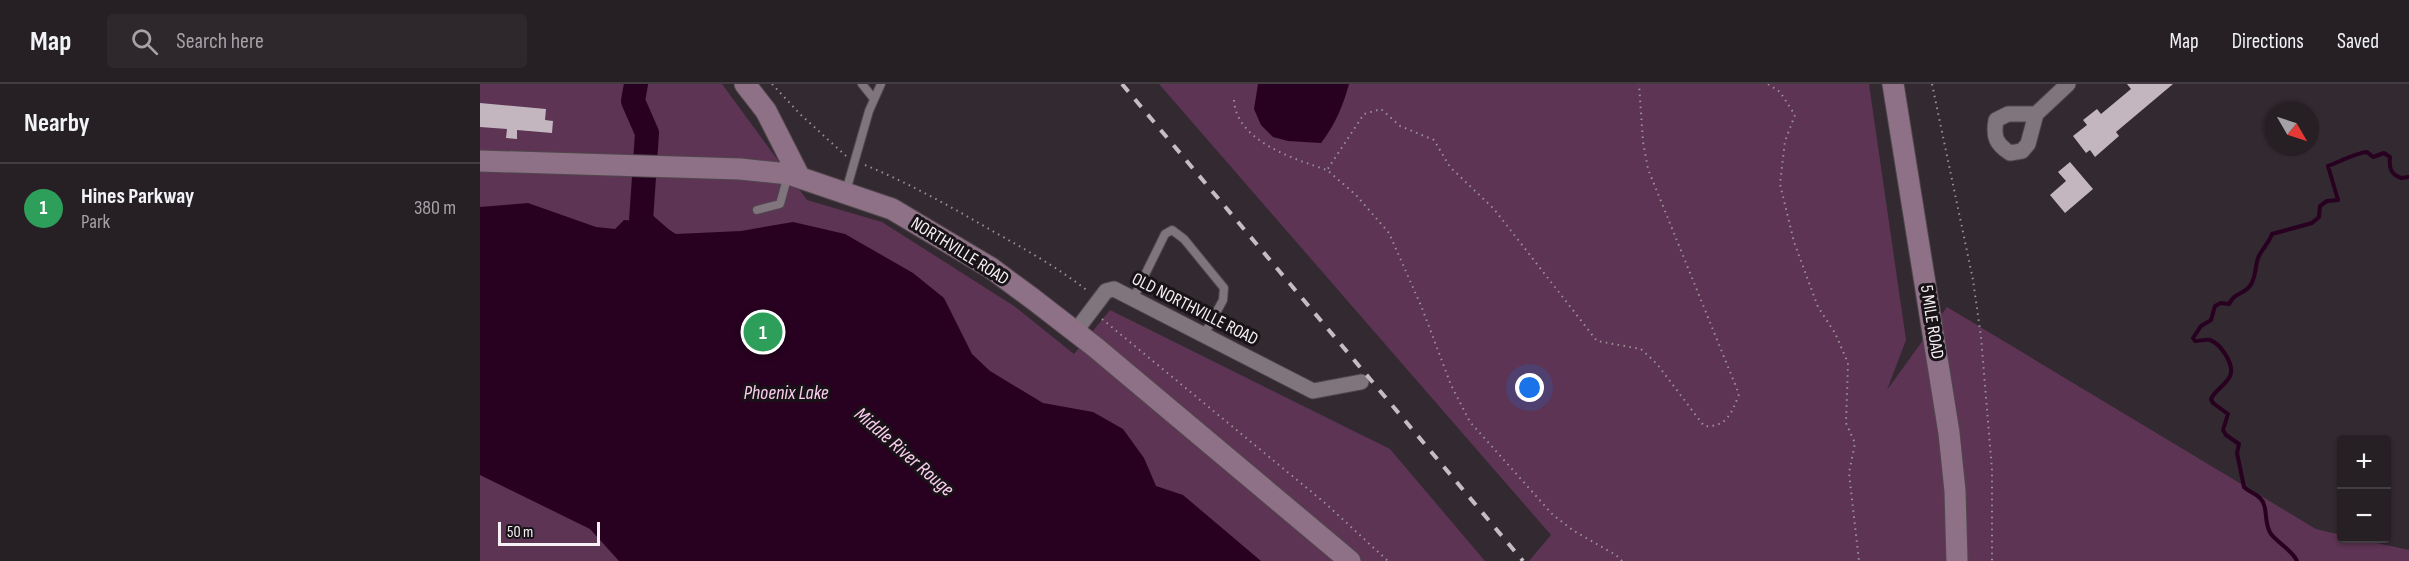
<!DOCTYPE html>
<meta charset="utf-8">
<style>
body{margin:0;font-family:"Sofia Sans Condensed",sans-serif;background:#2e272c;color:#f1f3f6}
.controls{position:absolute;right:18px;bottom:18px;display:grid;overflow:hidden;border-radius:6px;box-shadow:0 2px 4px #0004}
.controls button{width:54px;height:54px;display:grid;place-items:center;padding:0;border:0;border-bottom:2px solid #423d41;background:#261f24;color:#f1f3f6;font:30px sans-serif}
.compass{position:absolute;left:1785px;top:18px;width:54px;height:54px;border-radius:50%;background:#261f24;box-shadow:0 2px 4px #0004;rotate:129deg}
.scale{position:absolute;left:18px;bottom:15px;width:102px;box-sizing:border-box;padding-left:6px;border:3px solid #f7f0f4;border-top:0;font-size:16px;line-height:21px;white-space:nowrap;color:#f7f0f4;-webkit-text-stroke:4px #181317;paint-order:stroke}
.you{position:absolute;left:1050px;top:304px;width:21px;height:21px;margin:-15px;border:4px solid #fff;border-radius:50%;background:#1a73e8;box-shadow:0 0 0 9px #1a73e833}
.badge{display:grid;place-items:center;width:39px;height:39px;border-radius:50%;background:#8c9099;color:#fff;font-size:20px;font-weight:700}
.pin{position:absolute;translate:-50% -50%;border:3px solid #fff;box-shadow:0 2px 6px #0006}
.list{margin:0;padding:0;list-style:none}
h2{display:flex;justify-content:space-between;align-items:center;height:78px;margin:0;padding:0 24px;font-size:26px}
h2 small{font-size:20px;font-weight:400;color:#a4a2a6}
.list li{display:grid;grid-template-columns:39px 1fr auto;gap:18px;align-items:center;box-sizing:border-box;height:90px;padding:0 24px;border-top:2px solid #423d41}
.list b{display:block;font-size:22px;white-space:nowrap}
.list p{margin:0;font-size:20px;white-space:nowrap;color:#a4a2a6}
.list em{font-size:20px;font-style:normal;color:#a4a2a6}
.icon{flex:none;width:33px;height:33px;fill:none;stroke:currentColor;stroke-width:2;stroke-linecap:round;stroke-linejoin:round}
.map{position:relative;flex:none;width:1929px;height:477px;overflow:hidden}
header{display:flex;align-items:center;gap:36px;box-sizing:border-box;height:84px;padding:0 30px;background:#261f24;border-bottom:2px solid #423d41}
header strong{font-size:28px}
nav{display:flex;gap:33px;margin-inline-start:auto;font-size:21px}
.search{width:420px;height:54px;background:#2e272c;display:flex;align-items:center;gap:15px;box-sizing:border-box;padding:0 21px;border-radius:6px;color:#a4a2a6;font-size:22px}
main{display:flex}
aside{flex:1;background:#261f24}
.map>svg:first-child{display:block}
</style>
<header>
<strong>Map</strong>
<div class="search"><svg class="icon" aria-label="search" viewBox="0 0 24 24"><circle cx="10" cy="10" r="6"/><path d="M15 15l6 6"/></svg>Search here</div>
<nav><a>Map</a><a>Directions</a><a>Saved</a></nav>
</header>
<main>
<aside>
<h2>Nearby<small></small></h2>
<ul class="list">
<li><span class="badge" style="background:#2e9e5b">1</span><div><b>Hines Parkway</b><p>Park</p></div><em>380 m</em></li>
</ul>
</aside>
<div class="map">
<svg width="1929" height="477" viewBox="0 0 1929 477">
<rect width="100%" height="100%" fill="#332930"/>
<!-- green -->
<path fill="#5d3453" d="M0 0H242L327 116 402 138 534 222 594 270 630 226 910 365 1005 477H0Z
M679 0H1389L1426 256 1407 306 1467 223 1836 445 1861 451 1862 454 1878 455 1929 466V477H1049L1071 451Z"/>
<!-- water -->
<path fill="#280121" d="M778 0H869C863 22 855 41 841 59L808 57 793 53 781 41 774 25Z
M48 119 116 143 135 145 144 136 176 138 196 150 261 147 313 138 365 150 433 189 464 214 492 270 510 287 563 319 613 328 643 345 664 374 676 402 703 411 781 477H139L110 445 0 391V123Z"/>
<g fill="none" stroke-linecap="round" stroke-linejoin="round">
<!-- stream -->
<path stroke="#280121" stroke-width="4" d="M1817 477C1813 467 1798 459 1791 450 1783 439 1789 423 1780 414 1775 409 1769 408 1764 403L1757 369 1759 360 1746 351 1743 346 1748 330 1733 319 1731 315C1735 306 1746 301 1750 292 1755 281 1741 260 1730 256 1725 255 1720 257 1715 257L1713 254 1721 242 1731 236 1735 222 1741 219 1749 220C1755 208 1763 211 1770 202 1776 194 1775 183 1778 174 1781 166 1789 159 1792 150L1832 139 1839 133 1840 122 1847 117 1858 116 1848 82C1859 78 1876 69 1887 68L1893 73 1904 69 1910 73C1909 83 1910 90 1921 94L1929 93"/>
<!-- river -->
<path stroke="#280121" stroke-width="24" d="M156 0 153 17 167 49 161 137 185 158"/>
</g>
<!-- building -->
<path fill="#c4b6bf" d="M1647 0H1693L1636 48 1639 52 1615 73 1610 66 1606 69 1593 52 1607 41 1603 36 1617 25 1621 30 1651 5Z
M0 19 66 25 65 36 73 37 72 49 37 46V55L26 54 27 45 0 43Z
M1590 78 1613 105 1585 129 1570 111 1586 97 1578 88Z"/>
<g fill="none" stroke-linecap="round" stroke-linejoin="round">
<!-- lane casing -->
<g stroke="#50474d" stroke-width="10">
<path id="lane" d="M382 0 394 15
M366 107 389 27 401 0
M277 126 300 120 308 91
M653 215 685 150 692 146 704 155 744 204 743 216 724 251"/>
</g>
<!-- street casing -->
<g stroke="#50474d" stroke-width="17">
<path id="street" d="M1556 30H1528L1516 36C1513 53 1516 60 1530 69L1542 67 1548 60 1556 30 1588 0
M595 248 626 207 634 205 833 307 881 298"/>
</g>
<!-- secondary casing -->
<g stroke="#50474d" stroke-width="23">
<path id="secondary" d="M265 0 286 27 319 92
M1413 0 1469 349 1475 407 1477 477
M0 77 260 85 309 90 412 125 511 184 553 215 615 263 870 477"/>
</g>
<!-- path -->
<path stroke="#9a9297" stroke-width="2" stroke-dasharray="1.5 4.5" stroke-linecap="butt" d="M292 0 320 30 366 72
M1288 0 1300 8 1315 31 1305 57 1300 100 1314 158 1338 223 1355 249 1368 279 1366 339 1375 359 1369 389 1379 477
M1452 0 1493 196 1501 253 1512 386V477
M754 16C756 57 814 75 847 86
M385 81C431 100 473 124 516 149 548 167 580 185 609 208
M622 235 845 419 908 477
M1142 477 1136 471 1094 447 1073 431 990 338 971 301 942 224 909 149 876 111 847 86 884 30 901 25 920 42 954 56 970 83 1014 125 1117 257 1161 265 1177 280 1224 342C1246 344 1252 329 1259 310L1168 85 1163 58 1159 0"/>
<!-- lane -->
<use href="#lane" stroke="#80747d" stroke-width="8"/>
<!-- street -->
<use href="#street" stroke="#80747d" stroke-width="15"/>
<!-- secondary -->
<use href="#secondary" stroke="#8e7186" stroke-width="21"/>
<!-- rail -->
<path stroke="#c5bdc2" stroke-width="4" stroke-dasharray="10 10" stroke-linecap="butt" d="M642 0 1043 477"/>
</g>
<g text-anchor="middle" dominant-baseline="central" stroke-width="6" stroke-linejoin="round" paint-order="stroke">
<!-- street labels -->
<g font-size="18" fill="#f7f0f4" stroke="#181317">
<text transform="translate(480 167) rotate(32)">NORTHVILLE ROAD</text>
<text transform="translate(715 225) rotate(27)">OLD NORTHVILLE ROAD</text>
<text transform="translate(1452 238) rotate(81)">5 MILE ROAD</text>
</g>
<!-- water labels -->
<g font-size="20" font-style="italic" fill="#fbcded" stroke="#181317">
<text x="306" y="309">Phoenix Lake</text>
<text transform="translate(424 368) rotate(41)">Middle River Rouge</text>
</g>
</g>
</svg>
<div class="controls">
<button>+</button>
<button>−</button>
</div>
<svg class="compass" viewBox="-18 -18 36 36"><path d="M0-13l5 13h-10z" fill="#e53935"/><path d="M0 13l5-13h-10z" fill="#a4a2a6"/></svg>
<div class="scale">50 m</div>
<div class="you"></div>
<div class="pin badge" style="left:283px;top:248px;background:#2e9e5b">1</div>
</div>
</main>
